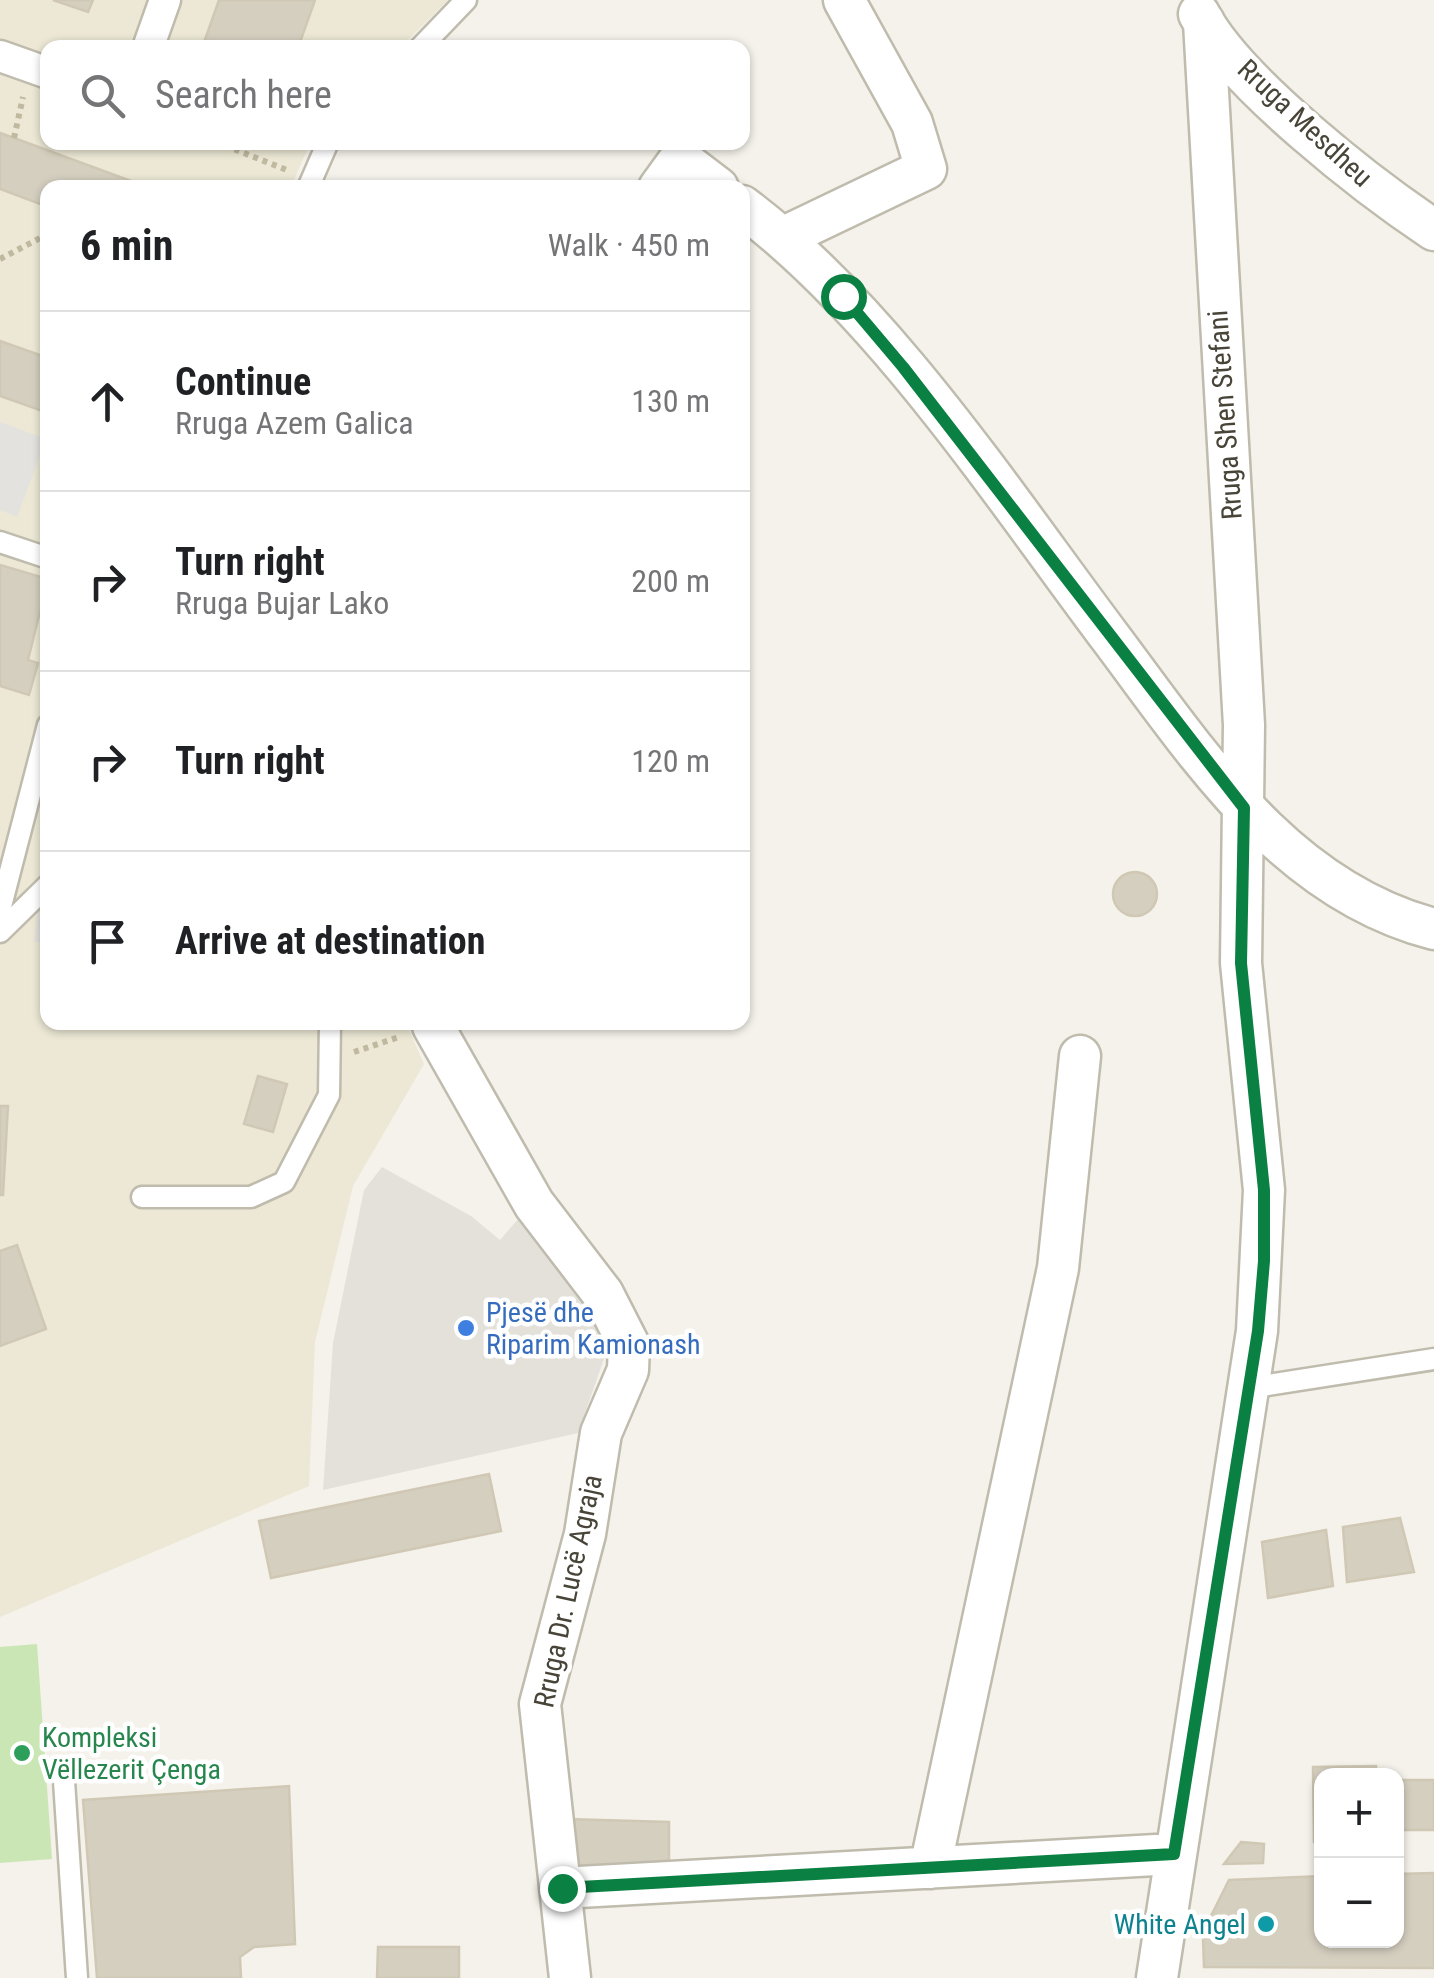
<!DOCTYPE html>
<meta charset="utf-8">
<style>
body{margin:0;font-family:"Roboto Condensed",sans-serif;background:#f2f2f2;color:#202124}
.controls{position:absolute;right:30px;bottom:30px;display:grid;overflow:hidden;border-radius:20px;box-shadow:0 2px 8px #0004}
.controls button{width:90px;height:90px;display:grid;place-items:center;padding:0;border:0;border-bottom:2px solid #e0e0e0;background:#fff;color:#202124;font:50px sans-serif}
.stop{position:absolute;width:30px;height:30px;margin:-22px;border:8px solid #0b8043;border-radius:50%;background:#fff}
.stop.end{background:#0b8043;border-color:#fff;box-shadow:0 2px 10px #0008}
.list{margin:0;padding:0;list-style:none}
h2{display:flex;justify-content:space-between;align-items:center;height:130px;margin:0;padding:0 40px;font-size:42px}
h2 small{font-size:32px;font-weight:400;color:#757577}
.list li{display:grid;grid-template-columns:65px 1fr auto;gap:30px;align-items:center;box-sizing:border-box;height:180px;padding:0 40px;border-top:2px solid #e0e0e0}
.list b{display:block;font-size:38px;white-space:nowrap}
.list p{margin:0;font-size:32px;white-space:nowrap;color:#757577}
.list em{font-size:32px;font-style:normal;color:#757577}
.icon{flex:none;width:55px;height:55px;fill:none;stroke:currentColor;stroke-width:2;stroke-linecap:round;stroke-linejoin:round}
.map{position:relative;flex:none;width:1434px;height:1978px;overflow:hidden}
.search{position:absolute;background:#fff;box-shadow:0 2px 8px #0004;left:40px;top:40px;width:710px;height:110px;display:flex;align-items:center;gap:25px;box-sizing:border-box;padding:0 35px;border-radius:20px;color:#757577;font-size:38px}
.panel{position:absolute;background:#fff;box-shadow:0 2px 8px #0004;left:40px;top:180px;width:710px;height:850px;border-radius:20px}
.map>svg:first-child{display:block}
</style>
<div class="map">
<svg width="1434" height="1978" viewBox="0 0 1434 1978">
<rect width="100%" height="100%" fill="#f4f2ea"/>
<!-- industrial -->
<path fill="#e4e1db" d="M382 1167 471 1216 500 1240 518 1219 590 1313 605 1356 578 1433 323 1490 333 1343 364 1190Z"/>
<!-- education -->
<path fill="#ece8d5" d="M0 0H448L401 47 48 48V142L310 143 291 187 48 188V1022L406 1023 424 1064 353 1186 315 1342 309 1486 0 1617Z"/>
<!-- green -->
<path fill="#cbe6b5" d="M37 1644 52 1859 0 1863V1647Z"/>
<!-- parking -->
<path fill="#e3e2de" d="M0 422 46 439 17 517 0 510Z
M47 830V942H34Z"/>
<!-- building -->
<path fill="#d5cfc0" stroke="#d0c8b4" stroke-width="2.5" d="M53 0H93L88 12Z
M219 0H315L298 48H202Z
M0 133 14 138 150 188H48V207L0 189Z
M0 341 48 358V413L0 396Z
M0 565 48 579 28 660 38 663 29 695 0 686Z
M1113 894a22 22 0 1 1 44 0a22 22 0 1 1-44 0Z
M258 1076 287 1084 273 1132 244 1124Z
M0 1106H8L3 1195H0Z
M17 1245 46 1329 0 1346V1251Z
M489 1474 501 1531 271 1578 259 1521Z
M1400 1518 1414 1572 1347 1582 1343 1527Z
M1326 1530 1333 1586 1268 1598 1262 1542Z
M1376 1766V1776H1322V1842H1314L1313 1767Z
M1396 1780H1434V1830H1396Z
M289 1786 295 1944 254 1947 240 1957 241 1978H97L83 1800Z
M566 1819 669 1822V1874L567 1878Z
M1241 1842 1264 1844 1263 1863 1224 1864Z
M1434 1873V1968L1204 1967 1203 1937 1212 1933 1211 1916 1229 1880 1322 1876V1940H1396V1874Z
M378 1947H459V1978H377Z"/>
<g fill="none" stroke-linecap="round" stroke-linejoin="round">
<!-- service casing -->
<g stroke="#bfbbad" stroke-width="25">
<path id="service" d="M420 48 466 0
M308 188 328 142
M0 542 48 558
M0 910 48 725
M0 932 48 885
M142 1197H251L284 1182 329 1095 330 1022
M1249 1388 1434 1359
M64 1781 77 1978"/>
</g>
<!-- pedestrian casing -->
<g stroke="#bfbbad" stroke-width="35">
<path id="pedestrian" d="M148 48 165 0
M0 56 48 73"/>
</g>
<!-- minor casing -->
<g stroke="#bfbbad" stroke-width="45">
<path id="minor" d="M1199 14C1234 82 1369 187 1434 230
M659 188 680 159 718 188
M742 206C883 311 1004 496 1110 637 1198 754 1284 890 1434 929
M784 237 926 169 912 123 844 0
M433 1026 534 1204 603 1294 629 1345 628 1370 601 1433 585 1534 540 1704 570 1978
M930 1868 1058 1268 1080 1056
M561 1888 1174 1854
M1157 1978 1257 1331 1264 1190 1241 963 1244 725 1204 22"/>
</g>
<!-- path -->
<path stroke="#c0b89f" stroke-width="6" stroke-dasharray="5 5" stroke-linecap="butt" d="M14 138 23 97
M216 142 287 170
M0 259 48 234
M354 1052 399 1037"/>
<!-- service -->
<use href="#service" stroke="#fff" stroke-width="20"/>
<!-- pedestrian -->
<use href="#pedestrian" stroke="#fff" stroke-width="30"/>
<!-- minor -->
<use href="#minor" stroke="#fff" stroke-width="40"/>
</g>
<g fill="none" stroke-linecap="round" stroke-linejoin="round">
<!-- route -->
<path stroke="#0b8043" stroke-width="12" d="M562 1888 1174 1854 1258 1331 1264 1261V1190L1241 963 1244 808 903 367 843 296"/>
</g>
<!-- markers -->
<circle fill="#3f7fe0" stroke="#fff" stroke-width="4" cx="466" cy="1328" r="10"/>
<circle fill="#2e9e5b" stroke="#fff" stroke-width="4" cx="22" cy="1753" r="10"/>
<circle fill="#0f9aa8" stroke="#fff" stroke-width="4" cx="1266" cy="1924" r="10"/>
<g text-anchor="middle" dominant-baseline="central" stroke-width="9" stroke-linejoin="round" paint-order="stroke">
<!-- street labels -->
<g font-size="28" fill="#484438" stroke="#fff">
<text transform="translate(1305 123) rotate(43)">Rruga Mesdheu</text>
<text transform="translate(1225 415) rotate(-94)">Rruga Shen Stefani</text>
<text transform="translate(568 1591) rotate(-78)">Rruga Dr. Lucë Agraja</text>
</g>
<!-- shop labels -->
<g font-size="28" fill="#366cbe" stroke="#fff" text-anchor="start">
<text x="486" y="1312">Pjesë dhe<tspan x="486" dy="32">Riparim Kamionash</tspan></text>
</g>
<!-- leisure labels -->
<g font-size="28" fill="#27864d" stroke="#fff" text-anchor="start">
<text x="42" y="1737">Kompleksi<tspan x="42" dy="32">Vëllezerit Çenga</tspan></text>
</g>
<!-- culture labels -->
<g font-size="28" fill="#0d838f" stroke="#fff" text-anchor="end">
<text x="1246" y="1924">White Angel</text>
</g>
</g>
</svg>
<div class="controls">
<button>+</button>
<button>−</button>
</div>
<div class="stop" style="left:843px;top:296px"></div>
<div class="stop end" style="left:562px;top:1888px"></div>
<div class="search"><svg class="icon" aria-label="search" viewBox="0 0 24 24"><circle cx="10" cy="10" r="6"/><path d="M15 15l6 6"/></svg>Search here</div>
<section class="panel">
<h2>6 min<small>Walk · 450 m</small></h2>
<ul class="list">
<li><svg class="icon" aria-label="ahead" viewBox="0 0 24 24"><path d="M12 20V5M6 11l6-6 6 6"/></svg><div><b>Continue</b><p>Rruga Azem Galica</p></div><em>130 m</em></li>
<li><svg class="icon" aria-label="right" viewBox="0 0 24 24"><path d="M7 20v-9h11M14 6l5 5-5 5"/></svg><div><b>Turn right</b><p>Rruga Bujar Lako</p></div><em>200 m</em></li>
<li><svg class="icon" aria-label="right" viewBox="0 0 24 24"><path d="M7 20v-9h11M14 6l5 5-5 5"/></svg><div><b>Turn right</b></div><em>120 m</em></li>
<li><svg class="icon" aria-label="arrive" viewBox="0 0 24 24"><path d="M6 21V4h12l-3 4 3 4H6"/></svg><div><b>Arrive at destination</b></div></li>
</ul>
</section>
</div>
